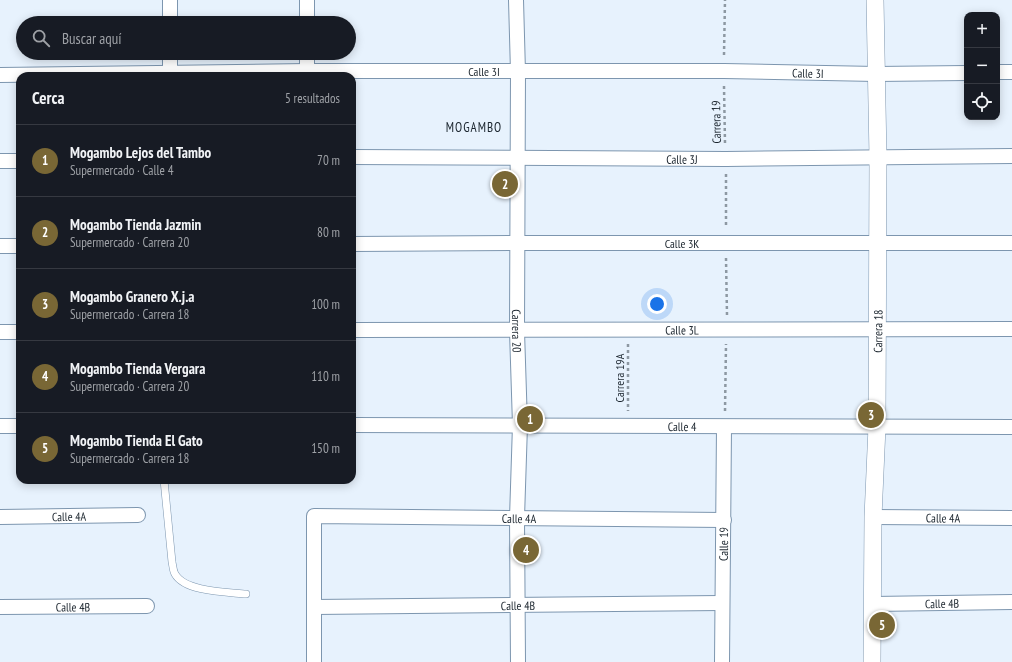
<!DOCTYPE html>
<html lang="es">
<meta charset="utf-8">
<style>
body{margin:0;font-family:"PT Sans Narrow",sans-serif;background:#20242c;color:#f1f3f6}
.controls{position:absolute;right:12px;top:12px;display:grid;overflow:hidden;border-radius:8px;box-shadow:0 2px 10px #0003}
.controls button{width:36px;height:36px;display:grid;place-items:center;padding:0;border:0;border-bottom:1px solid #363941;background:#171b24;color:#f1f3f6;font:20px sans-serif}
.you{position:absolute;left:657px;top:304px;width:14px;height:14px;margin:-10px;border:3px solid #fff;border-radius:50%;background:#1a73e8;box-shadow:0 0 0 6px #1a73e833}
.badge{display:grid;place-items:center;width:26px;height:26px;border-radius:50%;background:#796735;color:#fff;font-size:13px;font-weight:700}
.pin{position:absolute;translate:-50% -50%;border:2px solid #fff;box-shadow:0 1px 4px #0006}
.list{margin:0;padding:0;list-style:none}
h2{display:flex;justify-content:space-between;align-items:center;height:52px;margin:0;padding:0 16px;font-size:17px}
h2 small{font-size:13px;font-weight:400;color:#9ea1a6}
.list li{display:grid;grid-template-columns:26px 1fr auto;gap:12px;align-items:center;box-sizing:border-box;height:72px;padding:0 16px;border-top:1px solid #363941}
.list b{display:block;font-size:15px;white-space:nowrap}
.list p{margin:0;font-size:13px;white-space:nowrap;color:#9ea1a6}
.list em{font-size:13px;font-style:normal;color:#9ea1a6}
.icon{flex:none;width:22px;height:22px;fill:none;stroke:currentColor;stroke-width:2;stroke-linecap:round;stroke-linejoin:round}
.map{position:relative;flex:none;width:1012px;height:662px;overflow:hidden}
.search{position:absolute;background:#171b24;box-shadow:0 2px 10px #0003;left:16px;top:16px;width:340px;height:44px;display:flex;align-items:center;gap:10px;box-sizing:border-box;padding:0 14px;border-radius:22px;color:#9ea1a6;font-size:15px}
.panel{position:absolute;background:#171b24;box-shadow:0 2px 10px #0003;left:16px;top:72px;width:340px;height:412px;border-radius:12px}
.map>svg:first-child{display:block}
</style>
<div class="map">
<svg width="1012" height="662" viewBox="0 0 1012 662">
<rect width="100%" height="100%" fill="#e7f2fd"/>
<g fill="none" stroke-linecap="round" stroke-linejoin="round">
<!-- service casing -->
<g stroke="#7d96af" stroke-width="8">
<path id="service" d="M164 480 172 562C173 566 173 571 175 574 185 592 227 592 246 594"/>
</g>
<!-- minor casing -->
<g stroke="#7d96af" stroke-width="16">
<g id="minor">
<path d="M170 0V23"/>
<path d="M307 0V23"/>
<path id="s1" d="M516 0 518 72 517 331 520 425 517 518 518 662"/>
<path d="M170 53V73"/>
<path d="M307 53V76"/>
<path d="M997 72H1012"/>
<path id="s2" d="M0 75 307 71H724L876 74 967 73"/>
<path id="s3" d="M352 157 726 159 1012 156"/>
<path d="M0 161H20"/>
<path id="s4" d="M352 244 517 243H1012"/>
<path d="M0 246H20"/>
<path id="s5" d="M352 330 1012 329"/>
<path d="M0 332H20"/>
<path id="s6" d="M352 425 1012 427"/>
<path d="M0 426H20"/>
<path id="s7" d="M0 517 138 515"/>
<path id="s8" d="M873 517 1012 518"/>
<path id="s9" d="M873 604 1012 602"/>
<path id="s10" d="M0 607 147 606"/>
<path id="s11" d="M314 607 722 603"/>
<path id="s12" d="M314 662V516L724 520"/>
<path id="s13" d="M722 662 724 427"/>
</g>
</g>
<!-- tertiary casing -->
<g stroke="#7d96af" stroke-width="18">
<g id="tertiary">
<path id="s14" d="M872 662 873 517 877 427 878 157 875 0"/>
</g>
</g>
<!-- path -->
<path stroke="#8d98a2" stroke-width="2.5" stroke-dasharray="3 3" stroke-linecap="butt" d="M724 55 725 0
M724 86 725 143
M726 174V227
M726 258 727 315
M628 344V411
M725 411 726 344"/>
<!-- service -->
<use href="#service" stroke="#fff" stroke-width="7"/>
<!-- minor -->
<use href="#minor" stroke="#fff" stroke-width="14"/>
<!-- tertiary -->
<use href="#tertiary" stroke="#fff" stroke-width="17"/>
</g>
<g text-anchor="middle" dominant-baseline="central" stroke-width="3.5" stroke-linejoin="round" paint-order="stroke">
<!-- street labels -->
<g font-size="12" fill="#1a242d" stroke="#e7f2fd">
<text stroke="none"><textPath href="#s2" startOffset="484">Calle 3I</textPath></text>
<text stroke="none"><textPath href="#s2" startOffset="808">Calle 3I</textPath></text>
<text transform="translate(716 122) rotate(-91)">Carrera 19</text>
<text stroke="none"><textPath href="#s3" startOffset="330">Calle 3J</textPath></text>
<text stroke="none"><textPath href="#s4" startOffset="330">Calle 3K</textPath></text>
<text stroke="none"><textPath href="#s5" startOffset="330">Calle 3L</textPath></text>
<text stroke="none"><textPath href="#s1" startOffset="331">Carrera 20</textPath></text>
<text stroke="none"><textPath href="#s14" startOffset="331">Carrera 18</textPath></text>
<text transform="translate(619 378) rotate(-90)">Carrera 19A</text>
<text stroke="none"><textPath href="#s6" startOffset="330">Calle 4</textPath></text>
<text stroke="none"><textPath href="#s7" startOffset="69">Calle 4A</textPath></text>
<text stroke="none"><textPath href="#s12" startOffset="351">Calle 4A</textPath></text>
<text stroke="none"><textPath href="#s8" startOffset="70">Calle 4A</textPath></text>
<text stroke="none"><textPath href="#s13" startOffset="118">Calle 19</textPath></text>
<text stroke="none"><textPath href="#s9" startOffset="69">Calle 4B</textPath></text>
<text stroke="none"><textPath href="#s11" startOffset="204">Calle 4B</textPath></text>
<text stroke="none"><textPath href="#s10" startOffset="73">Calle 4B</textPath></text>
</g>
<!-- neighbourhood labels -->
<g font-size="13" letter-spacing="1" fill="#1a242d" stroke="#e7f2fd">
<text x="474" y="127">MOGAMBO</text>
</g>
</g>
</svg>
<div class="controls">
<button>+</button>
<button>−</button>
<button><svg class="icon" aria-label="locate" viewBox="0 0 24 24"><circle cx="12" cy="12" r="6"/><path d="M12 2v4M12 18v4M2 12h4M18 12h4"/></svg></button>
</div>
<div class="you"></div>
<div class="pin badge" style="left:530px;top:419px">1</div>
<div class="pin badge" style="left:505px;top:184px">2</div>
<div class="pin badge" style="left:871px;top:415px">3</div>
<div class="pin badge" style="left:526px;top:550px">4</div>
<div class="pin badge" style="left:882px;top:625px">5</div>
<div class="search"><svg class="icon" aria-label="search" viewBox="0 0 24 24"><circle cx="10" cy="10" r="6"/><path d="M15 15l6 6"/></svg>Buscar aquí</div>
<section class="panel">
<h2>Cerca<small>5 resultados</small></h2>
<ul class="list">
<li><span class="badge">1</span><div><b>Mogambo Lejos del Tambo</b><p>Supermercado · Calle 4</p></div><em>70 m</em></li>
<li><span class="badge">2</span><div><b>Mogambo Tienda Jazmin</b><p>Supermercado · Carrera 20</p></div><em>80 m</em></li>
<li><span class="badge">3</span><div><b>Mogambo Granero X.j.a</b><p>Supermercado · Carrera 18</p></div><em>100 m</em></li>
<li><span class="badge">4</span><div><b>Mogambo Tienda Vergara</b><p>Supermercado · Carrera 20</p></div><em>110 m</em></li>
<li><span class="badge">5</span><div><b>Mogambo Tienda El Gato</b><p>Supermercado · Carrera 18</p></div><em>150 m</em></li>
</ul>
</section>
</div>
